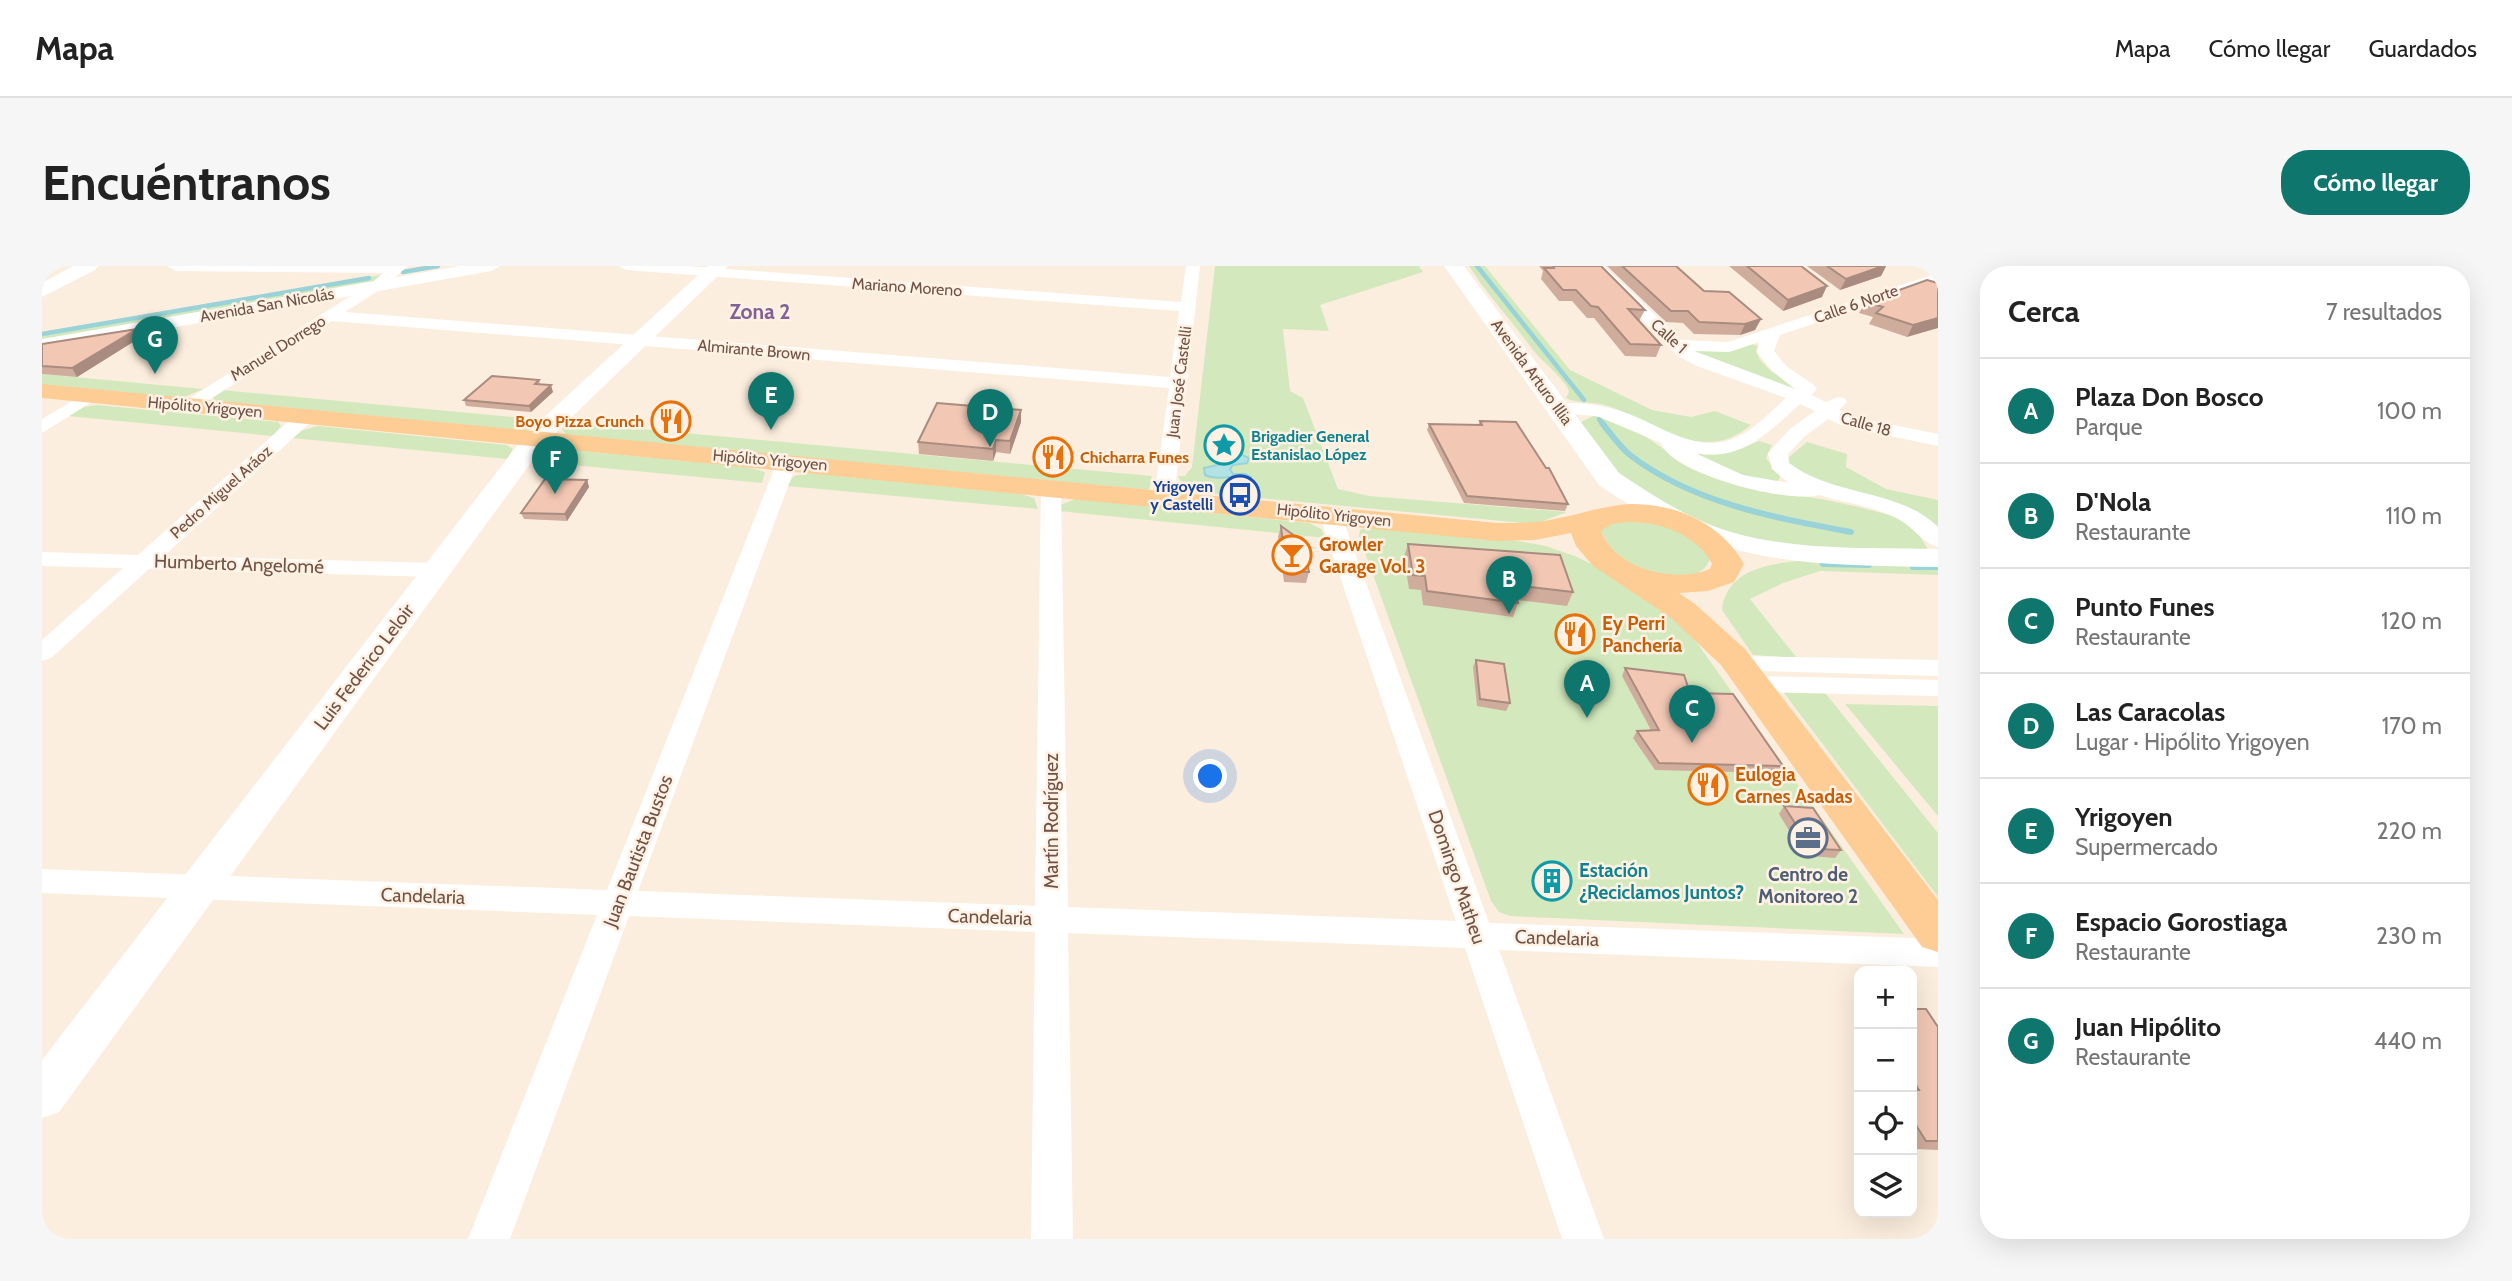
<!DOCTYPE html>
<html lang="es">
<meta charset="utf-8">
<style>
body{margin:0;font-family:Cabin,sans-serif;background:#f6f6f6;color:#222}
.controls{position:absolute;right:21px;bottom:21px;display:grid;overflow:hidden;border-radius:14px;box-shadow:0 7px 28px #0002}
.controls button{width:63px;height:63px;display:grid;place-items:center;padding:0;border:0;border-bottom:2px solid #e0e0e0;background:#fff;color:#222;font:35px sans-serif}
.you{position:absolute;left:1169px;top:511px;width:24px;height:24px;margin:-18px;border:5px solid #fff;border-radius:50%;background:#1a73e8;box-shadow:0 0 0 10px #1a73e833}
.badge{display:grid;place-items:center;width:46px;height:46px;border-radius:50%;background:#0f766e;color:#fff;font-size:23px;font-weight:700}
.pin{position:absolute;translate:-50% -58px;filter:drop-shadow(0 2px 4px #0008)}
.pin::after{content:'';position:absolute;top:37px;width:24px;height:21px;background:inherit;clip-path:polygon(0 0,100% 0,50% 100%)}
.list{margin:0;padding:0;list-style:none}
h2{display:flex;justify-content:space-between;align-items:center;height:91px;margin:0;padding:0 28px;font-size:30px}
h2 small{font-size:23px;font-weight:400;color:#767676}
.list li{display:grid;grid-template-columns:46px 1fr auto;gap:21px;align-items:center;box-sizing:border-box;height:105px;padding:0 28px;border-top:2px solid #e0e0e0}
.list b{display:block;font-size:26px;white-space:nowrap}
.list p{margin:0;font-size:23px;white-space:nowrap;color:#767676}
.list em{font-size:23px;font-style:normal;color:#767676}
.icon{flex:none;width:38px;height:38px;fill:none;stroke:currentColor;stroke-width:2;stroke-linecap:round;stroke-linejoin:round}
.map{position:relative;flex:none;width:1896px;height:973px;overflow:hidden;border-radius:28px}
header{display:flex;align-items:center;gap:42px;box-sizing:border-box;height:98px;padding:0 35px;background:#fff;border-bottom:2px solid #e0e0e0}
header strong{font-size:33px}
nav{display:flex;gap:38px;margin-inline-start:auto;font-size:24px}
.intro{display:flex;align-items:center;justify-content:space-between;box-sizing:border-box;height:168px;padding:0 42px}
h1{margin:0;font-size:49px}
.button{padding:18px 32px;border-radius:28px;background:#0f766e;color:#fff;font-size:24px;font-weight:700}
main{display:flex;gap:42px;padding:0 42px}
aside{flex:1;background:#fff;border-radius:28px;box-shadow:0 7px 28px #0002}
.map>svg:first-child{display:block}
</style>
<header>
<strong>Mapa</strong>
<nav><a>Mapa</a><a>Cómo llegar</a><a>Guardados</a></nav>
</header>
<div class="intro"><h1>Encuéntranos</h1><a class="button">Cómo llegar</a></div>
<main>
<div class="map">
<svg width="1896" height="973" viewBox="0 0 1896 973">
<rect width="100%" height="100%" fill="#fceede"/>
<!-- green -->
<path fill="#d3e9bd" d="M1173 0H1377L1381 6 1278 39 1287 65 1241 63 1248 125 1261 132 1296 223 1327 230 1525 246 1493 258 1143 225 1136 210H1143L1150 201Z
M1427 0H1443L1528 104 1610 144 1649 151 1673 145 1709 159C1661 200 1613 156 1566 140 1554 136 1541 137 1528 134L1524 132 1527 126C1524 113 1500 96 1491 84 1471 56 1446 30 1427 0Z
M339 9 336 15 0 76V66Z
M1709 78 1716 80 1714 85 1718 94 1729 105 1754 122 1751 124 1679 100 1651 84 1691 85Z
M0 108 161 123 140 132 0 119Z
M180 124 504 154 494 162 483 165 173 135 171 131Z
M55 139 236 156 239 160 231 170 26 150 41 141Z
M1551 150C1598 156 1627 194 1669 210 1711 226 1743 226 1784 234 1810 239 1837 246 1863 253L1871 260 1888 286 1749 283 1700 273 1591 226 1537 157Z
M524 156 1110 210 1107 224 524 169 520 163Z
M276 160 465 179 471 183 465 193 250 172 258 165Z
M1717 175 1730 179 1724 192 1738 210 1737 214C1712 223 1678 199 1656 189L1659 186 1699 183Z
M1765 176 1805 188 1804 201 1844 223 1896 234V260L1866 243 1774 218 1747 197V191Z
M518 183 706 201 723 206 720 217 488 195 500 185Z
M767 207 979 228 992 232 996 243 745 220 752 210Z
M1033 233 1267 257 1279 263 1284 272 1017 245 1018 239Z
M1578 254C1618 259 1644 257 1668 293 1656 327 1597 302 1574 295L1557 261Z
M1327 260 1459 272 1504 280 1535 291 1613 329 1643 360 1862 668 1468 650 1457 646 1449 635 1317 270 1318 264Z
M1756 295 1896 298V309L1778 305 1741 317 1708 333 1755 392 1711 389 1680 344C1684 305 1724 298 1756 295Z
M1742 423H1780L1896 567V631L1742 427Z
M1803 438 1896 440V550Z"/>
<!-- water -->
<path fill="#b3e2e5" stroke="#99d3d7" stroke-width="2" d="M1187 188H1198L1207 192 1205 197 1191 199 1188 203 1191 208H1203L1209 211 1208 215C1199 217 1199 215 1192 212 1184 209 1175 215 1163 209L1162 202 1184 197V190Z"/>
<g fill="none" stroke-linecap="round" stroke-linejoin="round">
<!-- stream-far1 -->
<path stroke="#99d3d7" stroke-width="4.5" d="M1435 0 1542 134
M361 6 396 0
M0 68 327 12
M1557 153 1561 158"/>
<!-- stream -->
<path stroke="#99d3d7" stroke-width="6" d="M1560 157C1569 168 1577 180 1588 189 1650 237 1734 252 1809 266
M1781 298 1827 299
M1871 301H1896"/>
<!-- minor -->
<path fill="#fff" fill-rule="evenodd" d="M350 0H366L339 23 303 46 1128 111 1137 45 584 4 577 0H644L1139 36 1144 0H1158L1132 232 1129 236H1115L1112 232 1127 122 290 55 153 143 146 145 137 139 329 17Z
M1547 0H1562L1639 74 1686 76 1896 7V16L1738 69 1732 85 1745 101 1772 119 1775 123 1769 129 1784 136 1796 131 1802 132 1805 136 1797 144 1807 150 1896 168V180L1801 160 1786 153 1762 171 1746 188 1747 197C1792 231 1858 223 1896 261V281C1881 277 1870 260 1856 253 1832 240 1803 237 1777 229 1747 238 1629 208 1619 177L1555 150 1512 147 1510 143C1515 137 1521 137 1529 137 1549 137 1568 141 1587 148 1618 160 1654 186 1688 174 1709 167 1728 146 1744 132L1655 100 1636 90ZM1717 76 1715 86C1726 102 1738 112 1753 123L1652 85 1687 86ZM1758 138 1773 145 1748 163 1726 187 1730 203 1747 217 1701 209 1653 187C1698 197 1728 165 1758 138Z
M47 125 53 126 56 130 53 134 0 167V153Z
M264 144 273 150 271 154 122 290 395 297 403 299 406 304 403 309 395 311 107 303 9 392 0 395V374L81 302 0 300V286L96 289 257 146Z
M745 190 752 192 755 196 596 625 993 640 999 221 1002 217H1016L1019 221 1026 641 1414 655 1277 248 1280 243H1296L1299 248 1447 657 1896 673V701L1457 684 1562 973H1520L1423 682 1026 667 1031 973H989L993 666 587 650 468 973H426L555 649 0 627V603L565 624 735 196 738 192Z
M1695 390 1896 394V410L1686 404 1682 398 1686 392Z
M1711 410 1896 414V430L1711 426 1702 424 1698 418 1702 412Z"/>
<!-- tertiary -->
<path fill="#fff" fill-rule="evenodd" d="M125 0H353L354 2 345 7 134 5Z
M418 0H458L449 5 0 85V73Z
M666 0H686L503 177 17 846 0 852V794L485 167Z"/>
<!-- secondary -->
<path fill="#fff" fill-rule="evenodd" d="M31 0H56L53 4 0 31V17Z
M1402 0H1422L1577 207C1601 223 1625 239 1651 251 1721 287 1819 281 1896 283V301C1762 299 1671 299 1557 219Z"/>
<!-- primary -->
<path fill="#fdcd95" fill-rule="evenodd" d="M0 118 1455 257C1467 257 1480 257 1493 256 1525 253 1556 240 1588 238 1634 237 1680 258 1702 298L1692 316 1666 325 1637 327 1653 338 1703 383 1896 634V686L1880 681 1679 399 1629 352 1551 300 1534 280 1529 267 1493 274 1455 275 0 132ZM1586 256C1617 255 1656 269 1670 298L1668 303C1632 318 1573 303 1559 265L1570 258Z"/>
</g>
<!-- wall -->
<path fill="#d0ac9c" d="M1497 0H1559L1603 44 1597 55 1619 79 1614 91 1583 90 1552 52H1545L1530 35H1517L1499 13 1501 5Z
M1565 0H1634L1662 25 1719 53 1713 64 1698 69 1652 68 1641 57 1624 56Z
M1687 0H1759L1780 31 1741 45Z
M1765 0H1844L1839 10 1798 24Z
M1896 17 1865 71 1827 58 1831 51 1817 47 1824 36Z
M95 63 99 71 35 111 0 108V78Z
M497 114 498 118 511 126 489 146 424 140 422 134Z
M1438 155 1526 238 1523 245 1422 237 1385 164 1387 158 1436 159Z
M979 156 968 188 954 186 951 195 877 188 876 176Z
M545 214 547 221 525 255 482 253 479 247Z
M1239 260 1267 306 1264 317 1242 316 1236 271Z
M1366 278 1531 326 1525 340 1475 334 1476 337 1471 351 1381 339 1379 324 1367 323 1362 291Z
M1434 394 1468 437 1464 445 1435 440 1431 401Z
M1583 402 1648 427 1741 500 1736 507 1613 504 1591 472 1595 465 1609 464 1580 410Z
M1742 540 1799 584 1793 592 1769 590 1754 576 1737 548Z
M1870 743 1896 761V884L1873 883 1870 878Z"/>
<!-- shaded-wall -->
<path fill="#a98c7f" d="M1841 0H1844L1839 10 1798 24 1804 13Z
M1785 20 1780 31 1741 45 1746 34Z
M1896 52V62L1865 71 1871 59Z
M1719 53 1713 64 1698 69 1703 58Z
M95 63 99 71 35 111 30 102Z
M509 119 511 126 489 146 487 140Z
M979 144V156L968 188V175Z
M954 174V186L951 195V183Z
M545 214 547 221 525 255 523 248Z"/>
<!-- building -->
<path fill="#f2c8b5" stroke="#a98c7f" stroke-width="2" d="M1511 0H1559L1603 44 1586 43 1619 79 1588 78 1556 41 1549 40 1534 24H1521L1502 2H1512Z
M1580 0H1634L1662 25 1687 26 1719 53 1703 58 1657 56 1646 45H1629Z
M1705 0H1759L1785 20 1746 34Z
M1785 0H1841L1804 13Z
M1885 14 1896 17V52L1871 59 1834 47 1841 41 1824 36Z
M95 63 30 102 0 100V78Z
M450 110 497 114 493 118 509 119 487 140 422 134Z
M895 137 979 144 968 175 954 174 951 183 876 176Z
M1438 155 1474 156 1504 202H1507L1526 238 1425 230 1387 158 1440 159Z
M503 213 545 214 523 248 479 247Z
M1239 260 1261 276 1267 306 1244 305Z
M1366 278 1518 289 1531 326 1472 319 1476 337 1385 325 1383 310 1371 309Z
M1434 394 1462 398 1468 437 1438 433Z
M1583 402 1642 409 1648 427 1691 428 1741 500 1617 497 1595 465 1617 464Z
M1742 540 1771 542 1799 584 1775 583 1760 568Z
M1870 743H1884L1896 761V875H1884L1870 853V824H1877L1870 813Z"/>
<!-- icons -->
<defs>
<g id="restaurant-ring" transform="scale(2.0125)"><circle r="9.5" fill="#fff2e4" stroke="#e8710a" stroke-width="1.5"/><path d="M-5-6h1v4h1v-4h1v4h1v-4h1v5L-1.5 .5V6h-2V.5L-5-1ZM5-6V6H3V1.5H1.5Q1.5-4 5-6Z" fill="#e8710a"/></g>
<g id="sight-ring" transform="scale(2.0125)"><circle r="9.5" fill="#fff2e4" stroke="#0f9aa8" stroke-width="1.5"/><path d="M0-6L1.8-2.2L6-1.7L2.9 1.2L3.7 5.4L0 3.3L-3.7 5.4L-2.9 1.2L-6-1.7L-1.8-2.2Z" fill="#0f9aa8"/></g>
<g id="bus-ring" transform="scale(2.0125)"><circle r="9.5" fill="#fff2e4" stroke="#1a4fb4" stroke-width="1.5"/><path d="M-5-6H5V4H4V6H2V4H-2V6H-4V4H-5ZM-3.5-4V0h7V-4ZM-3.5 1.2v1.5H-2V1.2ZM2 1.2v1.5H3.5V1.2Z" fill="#1a4fb4"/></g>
<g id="bar-ring" transform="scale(2.0125)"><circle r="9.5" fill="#fff2e4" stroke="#e8710a" stroke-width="1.5"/><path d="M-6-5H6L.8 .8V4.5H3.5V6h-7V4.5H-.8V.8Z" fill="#e8710a"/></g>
<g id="office-ring" transform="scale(2.0125)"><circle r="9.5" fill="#fff2e4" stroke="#5c6f8a" stroke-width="1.5"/><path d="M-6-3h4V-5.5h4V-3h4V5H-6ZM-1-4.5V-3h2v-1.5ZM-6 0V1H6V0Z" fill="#5c6f8a"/></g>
<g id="building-ring" transform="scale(2.0125)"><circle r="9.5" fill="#fff2e4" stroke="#0f9aa8" stroke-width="1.5"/><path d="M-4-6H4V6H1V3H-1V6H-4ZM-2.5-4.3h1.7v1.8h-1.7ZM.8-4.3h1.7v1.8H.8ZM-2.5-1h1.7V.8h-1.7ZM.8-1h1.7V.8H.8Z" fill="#0f9aa8"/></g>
</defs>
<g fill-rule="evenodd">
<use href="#restaurant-ring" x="629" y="155"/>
<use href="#sight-ring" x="1182" y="179"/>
<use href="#restaurant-ring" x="1011" y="191"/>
<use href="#bus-ring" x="1198" y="229"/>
<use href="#bar-ring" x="1250" y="289"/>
<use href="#restaurant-ring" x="1533" y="368"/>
<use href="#restaurant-ring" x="1666" y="519"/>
<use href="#office-ring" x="1766" y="572"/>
<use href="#building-ring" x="1510" y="615"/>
</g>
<g text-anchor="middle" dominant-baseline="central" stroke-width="5" stroke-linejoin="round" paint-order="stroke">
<!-- far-street labels -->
<g font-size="16" fill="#725246" stroke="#fff2e4">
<text transform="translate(865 21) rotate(4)">Mariano Moreno</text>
<text transform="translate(1814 38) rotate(-19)">Calle 6 Norte</text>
<text transform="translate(225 39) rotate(-10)">Avenida San Nicolás</text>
<text transform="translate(1627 70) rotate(42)">Calle 1</text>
<text transform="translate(236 82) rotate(-32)">Manuel Dorrego</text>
<text transform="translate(712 84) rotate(5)">Almirante Brown</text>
<text transform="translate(1490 106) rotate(54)">Avenida Arturo Illia</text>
<text transform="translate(1137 116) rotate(-83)">Juan José Castelli</text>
<text transform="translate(163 141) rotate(5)">Hipólito Yrigoyen</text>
<text transform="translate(1824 158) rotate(16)">Calle 18</text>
<text transform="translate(728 194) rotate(5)">Hipólito Yrigoyen</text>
<text transform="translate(179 226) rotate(-42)">Pedro Miguel Aráoz</text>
<text transform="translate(1292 249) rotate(6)">Hipólito Yrigoyen</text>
</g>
<!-- far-food labels -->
<g font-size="16" font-weight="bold" fill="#c56008" stroke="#fff2e4" text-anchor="end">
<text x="602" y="155">Boyo Pizza Crunch</text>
<text x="1038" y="191" text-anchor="start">Chicharra Funes</text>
</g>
<!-- far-culture labels -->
<g font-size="16" font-weight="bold" fill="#0d838f" stroke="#fff2e4" text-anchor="start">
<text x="1209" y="170">Brigadier General<tspan x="1209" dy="18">Estanislao López</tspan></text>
</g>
<!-- far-transit labels -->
<g font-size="16" font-weight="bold" fill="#164399" stroke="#fff2e4" text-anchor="end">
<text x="1171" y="220">Yrigoyen<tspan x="1171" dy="18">y Castelli</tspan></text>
</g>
<!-- food labels -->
<g font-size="19" font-weight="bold" fill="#c56008" stroke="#fff2e4" text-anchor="start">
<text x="1277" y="278">Growler<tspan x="1277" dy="22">Garage Vol. 3</tspan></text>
<text x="1560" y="357">Ey Perri<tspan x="1560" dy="22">Panchería</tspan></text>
<text x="1693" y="508">Eulogia<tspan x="1693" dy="22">Carnes Asadas</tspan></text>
</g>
<!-- street labels -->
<g font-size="19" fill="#725246" stroke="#fff2e4">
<text transform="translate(197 298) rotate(2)">Humberto Angelomé</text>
<text transform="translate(322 401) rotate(-53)">Luis Federico Leloir</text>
<text transform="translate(1009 555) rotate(-90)">Martín Rodríguez</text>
<text transform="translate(596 585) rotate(-69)">Juan Bautista Bustos</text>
<text transform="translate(1415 611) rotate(71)">Domingo Matheu</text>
<text transform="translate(381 630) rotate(2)">Candelaria</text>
<text transform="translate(948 651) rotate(2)">Candelaria</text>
<text transform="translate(1515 672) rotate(2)">Candelaria</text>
</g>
<!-- culture labels -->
<g font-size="19" font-weight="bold" fill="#0d838f" stroke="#fff2e4" text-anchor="start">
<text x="1537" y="604">Estación<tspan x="1537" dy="22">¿Reciclamos Juntos?</tspan></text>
</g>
<!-- service labels -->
<g font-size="19" font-weight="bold" fill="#4e5e75" stroke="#fff2e4">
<text x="1766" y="608">Centro de<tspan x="1766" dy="22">Monitoreo 2</tspan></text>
</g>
<!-- far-district labels -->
<g font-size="21" font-weight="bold" fill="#806296" stroke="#fff2e4">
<text x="718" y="45">Zona 2</text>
</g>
</g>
</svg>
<div class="controls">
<button>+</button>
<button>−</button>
<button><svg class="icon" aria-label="locate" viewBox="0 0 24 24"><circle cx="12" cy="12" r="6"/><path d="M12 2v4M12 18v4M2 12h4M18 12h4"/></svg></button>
<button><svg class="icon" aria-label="layers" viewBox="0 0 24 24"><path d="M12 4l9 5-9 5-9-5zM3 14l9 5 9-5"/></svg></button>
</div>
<div class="you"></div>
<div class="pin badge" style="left:1545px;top:452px">A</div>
<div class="pin badge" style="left:1467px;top:348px">B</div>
<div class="pin badge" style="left:1650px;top:477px">C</div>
<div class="pin badge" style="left:948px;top:181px">D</div>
<div class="pin badge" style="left:729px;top:164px">E</div>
<div class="pin badge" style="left:513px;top:228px">F</div>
<div class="pin badge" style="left:113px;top:108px">G</div>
</div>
<aside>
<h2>Cerca<small>7 resultados</small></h2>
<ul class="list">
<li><span class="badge">A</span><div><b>Plaza Don Bosco</b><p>Parque</p></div><em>100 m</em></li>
<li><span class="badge">B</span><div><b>D'Nola</b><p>Restaurante</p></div><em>110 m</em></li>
<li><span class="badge">C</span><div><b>Punto Funes</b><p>Restaurante</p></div><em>120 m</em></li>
<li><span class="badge">D</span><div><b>Las Caracolas</b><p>Lugar · Hipólito Yrigoyen</p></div><em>170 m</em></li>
<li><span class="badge">E</span><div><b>Yrigoyen</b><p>Supermercado</p></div><em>220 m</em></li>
<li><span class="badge">F</span><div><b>Espacio Gorostiaga</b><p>Restaurante</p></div><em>230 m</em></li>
<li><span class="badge">G</span><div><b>Juan Hipólito</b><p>Restaurante</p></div><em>440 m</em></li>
</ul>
</aside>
</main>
